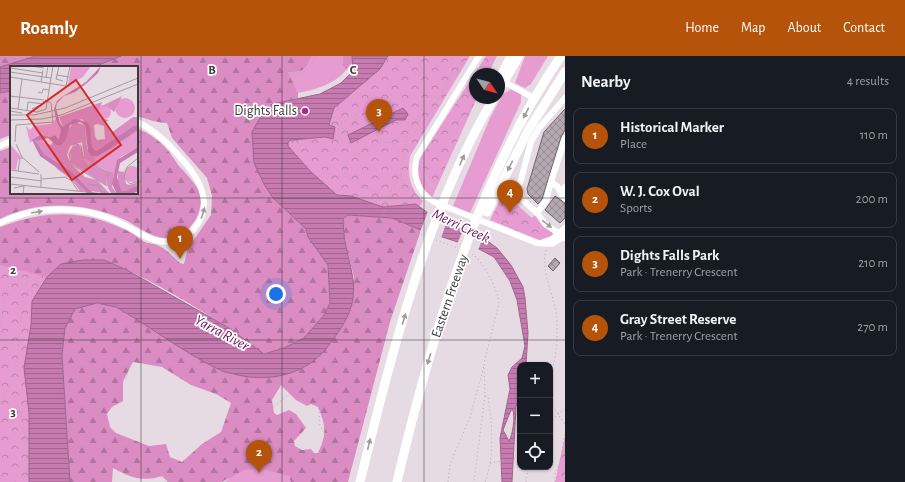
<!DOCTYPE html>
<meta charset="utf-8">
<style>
body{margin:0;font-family:"Alegreya Sans",sans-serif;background:#242831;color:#f1f3f6}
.controls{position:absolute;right:12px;bottom:12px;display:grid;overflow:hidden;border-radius:8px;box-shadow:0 1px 3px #0004}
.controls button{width:36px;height:36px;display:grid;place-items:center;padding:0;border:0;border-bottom:1px solid #363941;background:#171b24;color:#f1f3f6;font:20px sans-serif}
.compass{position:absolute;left:469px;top:12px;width:36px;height:36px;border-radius:50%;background:#171b24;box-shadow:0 1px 3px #0004;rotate:125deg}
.you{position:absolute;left:276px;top:238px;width:14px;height:14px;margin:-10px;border:3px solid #fff;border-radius:50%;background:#1a73e8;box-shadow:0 0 0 6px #1a73e833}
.badge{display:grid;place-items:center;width:26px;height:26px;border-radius:50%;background:#b45309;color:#fff;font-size:13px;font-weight:700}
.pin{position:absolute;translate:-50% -33px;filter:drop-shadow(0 1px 2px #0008)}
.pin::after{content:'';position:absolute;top:21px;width:14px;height:12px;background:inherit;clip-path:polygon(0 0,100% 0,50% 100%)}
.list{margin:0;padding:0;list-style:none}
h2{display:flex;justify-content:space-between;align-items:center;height:52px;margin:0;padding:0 16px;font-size:17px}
h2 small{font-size:13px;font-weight:400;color:#9ea1a6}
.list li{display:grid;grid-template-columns:26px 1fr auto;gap:12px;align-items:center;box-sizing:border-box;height:56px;margin:0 8px 8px;padding:0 8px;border:1px solid #363941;border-radius:8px}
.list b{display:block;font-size:15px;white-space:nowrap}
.list p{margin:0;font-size:13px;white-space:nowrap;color:#9ea1a6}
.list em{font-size:13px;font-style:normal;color:#9ea1a6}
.icon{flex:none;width:22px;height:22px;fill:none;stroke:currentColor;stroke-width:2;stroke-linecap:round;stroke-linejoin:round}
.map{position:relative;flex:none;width:565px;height:426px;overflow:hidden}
header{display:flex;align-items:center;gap:24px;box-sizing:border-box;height:56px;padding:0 20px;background:#b45309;color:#fff}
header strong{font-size:19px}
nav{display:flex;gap:22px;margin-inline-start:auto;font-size:14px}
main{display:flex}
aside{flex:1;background:#171b24}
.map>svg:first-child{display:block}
</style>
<header>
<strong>Roamly</strong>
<nav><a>Home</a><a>Map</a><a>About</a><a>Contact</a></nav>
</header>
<main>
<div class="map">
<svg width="565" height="426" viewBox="0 0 565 426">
<defs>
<pattern id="forest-firs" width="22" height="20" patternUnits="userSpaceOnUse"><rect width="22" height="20" fill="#da8cc3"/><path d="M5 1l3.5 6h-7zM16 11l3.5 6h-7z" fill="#b273a0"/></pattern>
<pattern id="park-crowns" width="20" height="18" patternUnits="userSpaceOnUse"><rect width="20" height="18" fill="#e69cd0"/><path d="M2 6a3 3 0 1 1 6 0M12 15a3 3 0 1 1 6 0" fill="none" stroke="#bc80aa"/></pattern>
<pattern id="water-rules" width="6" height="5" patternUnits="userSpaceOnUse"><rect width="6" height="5" fill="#c67ab0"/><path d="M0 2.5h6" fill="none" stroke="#a26590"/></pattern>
<pattern id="building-cross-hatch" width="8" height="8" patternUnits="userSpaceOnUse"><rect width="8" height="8" fill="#b4a9b0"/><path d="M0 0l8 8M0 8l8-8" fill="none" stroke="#948b90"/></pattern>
</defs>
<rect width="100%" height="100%" fill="#e7dbe3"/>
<!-- grass -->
<path fill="#e69cd0" d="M312 0H343L342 10 347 13C334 29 317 33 298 37L288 16C304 16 305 14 312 0Z
M525 0H548L531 28 525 32 515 27Z
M511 33 521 38V46L470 157 453 150 490 62 503 38Z
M420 102 425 120 435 135 432 142C420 133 414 117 420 102Z
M250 410 286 418 295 426H225L230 421Z"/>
<!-- forest -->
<path fill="url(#forest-firs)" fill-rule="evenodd" d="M0 0H36L0 11Z
M121 0H312C305 14 305 16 288 16L298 37V42L272 48 260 62 273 142 306 173 308 181 328 209 330 247 324 259 304 282 284 292 264 298C215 262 161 227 104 204L32 245 29 426H0V171C48 153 86 153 132 177 136 180 140 183 145 186 149 188 155 187 159 190 167 193 174 202 180 207L184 208 188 192 211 159 212 140 207 122 172 82 167 67C157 67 147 63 137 60V11H94Z
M343 0H352L354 7 351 8 347 13 342 10Z
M11 35V79L0 83V37Z
M137 72C150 78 164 87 172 100 176 105 178 110 183 114 188 120 194 126 198 133 207 155 191 180 167 182 152 183 137 169 123 163 85 146 37 144 0 163V95L11 91V137H137Z
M346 159 392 162 421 174 390 266 348 426H291L289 420 261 413 244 414 222 426H168L162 420C143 426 131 422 113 412L112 426H70L62 299 65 272 75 253 97 247 116 251 221 315 318 302 346 263 354 221 344 183V166ZM133 306 162 311 191 329 216 338 231 347 221 376 202 388 182 406 170 401 166 388 149 390 116 377 110 371 107 358 112 351 123 345V325ZM281 329 296 344 307 350 311 348 318 351C326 370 327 378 318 397H314L311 393 302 394 295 390 294 385 306 372 296 358 289 354 277 359 274 357 272 344Z"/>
<!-- park -->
<path fill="url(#park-crowns)" d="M388 0H470L410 100C407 117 409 133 423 145L420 150 411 148 383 151 351 140 337 139 311 116 288 90V86L291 84 325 81 333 83 329 69 334 52 380 13Z
M486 0H497L488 18H475V42H477L435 135 425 120 420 102Z
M507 130 514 133V139L516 142 513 145 532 162 535 159 553 175V182L542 185 490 164Z
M0 209 47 221 32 245 31 269 24 312 29 357V426H0Z
M565 380V426H555Z"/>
<!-- water -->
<path fill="url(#water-rules)" stroke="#9d678d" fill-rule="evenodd" d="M36 0H121L94 11H11V35L0 37V11Z
M352 0H388L380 13 334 52 329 69 335 71 333 83 325 81 291 84 288 86V90L311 116 337 139 351 140 383 151 416 148 428 157 446 167 486 184 497 192 511 209 523 231 525 242 528 277 526 309H520V337L516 351 512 426H502L500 382 510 333 508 319 512 311 522 302 525 290 517 244 510 225 494 201 479 193 421 174 392 162 348 159 344 162C340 189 357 214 353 242 351 261 337 278 326 293 304 319 270 326 238 319 232 317 225 317 220 314 184 297 151 271 116 251L97 247 75 253 65 272 62 299 70 426H29V357L24 312 31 269 32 245 47 221 61 208 83 204H104L127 214 229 272 264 298 284 292 304 282 324 259 330 247 328 209 308 181 306 173 273 142 264 128 254 107 252 76 260 62 272 48 320 38 341 27 353 15ZM511 354H513C515 362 513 378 509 385L503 374Z
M403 52 408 58 405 64H396L351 87 348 79Z"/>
<!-- pier -->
<path fill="#e7dbe3" d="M428 155 447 165 441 182 420 176Z
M464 172 484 180 478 194 457 188Z"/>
<!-- building -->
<path fill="url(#building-cross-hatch)" stroke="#6c6268" d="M565 53V74L561 81 542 143 538 148 528 138 527 133 544 76Z
M555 140 565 147V162L560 167 545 154Z
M555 202 560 207 553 215 548 210Z"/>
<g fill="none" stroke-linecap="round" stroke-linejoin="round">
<!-- path -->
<path stroke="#b2a8af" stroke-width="1" stroke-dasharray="1 3" stroke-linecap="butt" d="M292 0 285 5 292 12 294 18
M408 0 410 12C414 17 421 19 424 25 432 37 416 67 407 76 410 90 387 130 414 134
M0 3 20 0
M204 7 211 0
M342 14 349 0
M137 16 204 7 236 0
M452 18 462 15
M388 35 391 22 397 16 406 0
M427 41H438
M137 46 139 48 158 52C176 42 183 27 192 9
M0 49 11 46
M335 61 333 68 337 69 357 58 358 61 346 80
M341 68 355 98
M337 69C344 87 329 99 326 114L332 121 345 120
M0 77 11 66
M409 82C419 76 447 31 451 19 453 13 452 6 452 0
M3 96 11 106
M390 97 393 88
M198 112 201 110 202 94 217 63 240 40 269 23 299 18 307 14 310 12 316 0
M401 118 391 134 380 171C393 180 407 174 422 179
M0 134 11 128
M391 134 412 135
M137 137 154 160 165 168 167 179
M394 144 359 129 346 120 345 111 349 101 363 97 379 87 396 86 407 76
M0 148 7 143 25 137
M146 150 157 146 174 136 176 128 187 120
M436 184 457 192
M185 188 189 190 197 185 206 201 213 222 224 239 256 267 272 273 285 271 294 250 293 225 280 179 268 156 259 146 238 109 235 94 247 55 258 33 269 23 272 16 285 5 283 0
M546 194C541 213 551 233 555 251 559 269 557 304 550 321
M472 198C482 203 499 236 499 247L484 307 485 339 474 426
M367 230 356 208 353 171 357 170 376 177 379 184
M367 234 374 191 384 175
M0 270C6 255 0 226 20 224L26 228 32 217 47 208
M67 270 86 284
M285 271H289L305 259
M277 287 282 286 303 270 305 259 318 238C316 225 305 217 294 219L291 217
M302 327 233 385 223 404 212 418 216 419 241 409 248 410 274 404 295 407 300 411 304 408 317 416 324 417 327 414 347 362 344 355C360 315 363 277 367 235
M10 330 21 358 26 389 27 412 23 426
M0 346 10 330 16 313 23 242 29 235 26 228
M550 347 565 368
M100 353 126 322 131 307 145 277
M550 372C554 363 555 358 565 354
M490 407 520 402
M103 420C106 418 109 413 112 411 128 402 157 420 172 426
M103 426C103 377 98 331 86 284 89 281 93 275 97 274 105 271 123 268 131 271 175 283 208 328 255 333 284 336 306 325 330 312
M211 426 212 419
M330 426 334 410 329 389 320 369 318 341 330 312 346 288 359 261 366 237
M448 426 450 408 470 361 484 310
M485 426C495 400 492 368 488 341L485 339
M526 426 528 411
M555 426V417L560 407 565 376"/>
<!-- minor -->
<path stroke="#fff" stroke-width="6" d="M479 0 417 101C412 119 417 136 434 146L537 187 552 188 565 180
M504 26 534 42
M565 42 539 72 531 86 519 131 522 143 537 157 545 168 565 182
M0 90 11 85
M565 131 561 138 565 143
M561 138 558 131 551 126 565 82
M537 157 546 145 551 126
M0 167C36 149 84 149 120 167 137 175 151 187 170 186 180 185 187 180 193 174 213 152 203 129 187 109 172 92 159 76 137 66
M543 186 552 183 565 172"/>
<!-- highway -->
<path stroke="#fff" stroke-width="9" d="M500 22 511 0
M499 34 519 0
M487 156 529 73 565 16
M360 426C391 300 427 153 494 42
M397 426C431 282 477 123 561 0"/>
</g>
<!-- one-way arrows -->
<defs><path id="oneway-solid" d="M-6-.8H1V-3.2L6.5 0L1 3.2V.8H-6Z"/></defs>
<g fill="#9e9c9e">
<use href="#oneway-solid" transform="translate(526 57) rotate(118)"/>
<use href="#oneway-solid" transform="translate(462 104) rotate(-66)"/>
<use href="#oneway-solid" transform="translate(510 110) rotate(117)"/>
<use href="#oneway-solid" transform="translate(37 156) rotate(-9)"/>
<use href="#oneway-solid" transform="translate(203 157) rotate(-73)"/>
<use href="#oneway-solid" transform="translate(547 168) rotate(37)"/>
<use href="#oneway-solid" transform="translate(404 263) rotate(-73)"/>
<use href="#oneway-solid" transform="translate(429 303) rotate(107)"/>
<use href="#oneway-solid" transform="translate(369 388) rotate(-76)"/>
</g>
<!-- grid -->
<path fill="none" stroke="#3e3a3c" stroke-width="1" stroke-opacity="0.55" d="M141 0V426M282 0V426M424 0V426M0 142H565M0 284H565"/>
<!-- markers -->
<circle fill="#a32f89" stroke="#fff" stroke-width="1.5" cx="305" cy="55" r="4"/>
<g text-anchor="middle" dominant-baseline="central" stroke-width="3.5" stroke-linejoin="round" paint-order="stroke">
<!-- poi labels -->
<g font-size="14" fill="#3e3a3c" stroke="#fff" text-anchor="end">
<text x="297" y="55">Dights Falls</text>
</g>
<!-- street labels -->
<g font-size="14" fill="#3e3a3c" stroke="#fff">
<text transform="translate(450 240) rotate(-71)">Eastern Freeway</text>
</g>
<!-- water labels -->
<g font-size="15" font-style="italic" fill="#72175f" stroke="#fff">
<text transform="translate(461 170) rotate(25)">Merri Creek</text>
<text transform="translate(222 277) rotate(28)">Yarra River</text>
</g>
</g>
<!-- overview -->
<g transform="translate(10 10)">
<rect width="128" height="128" fill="#e7dbe3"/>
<path d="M105 42a10 10 0 1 1 20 0a10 10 0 1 1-20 0ZM87 46a7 7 0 1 1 14 0a7 7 0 1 1-14 0ZM114 108a8 8 0 1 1 16 0a8 8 0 1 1-16 0Z" fill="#e69cd0"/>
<path d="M112 30 104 46 97 40H92ZM92 36 88 47 90 52 99 54 96 56 101 67 123 51H128V59L123 60 86 85 82 80 81 63 72 53 53 61 49 51ZM88 58 94 60 95 73 87 74 85 70 84 59ZM64 56 75 59 77 82 81 90 128 64V81L110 91 104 107 102 121 107 128H102L98 122 96 103 83 100 74 92 72 76 60 80 57 89 61 98 75 111 87 114 100 128 81 125 61 105 34 88 25 77 26 73 35 72 33 76 41 79 43 76 46 79ZM66 78 70 80 74 93 79 99 97 106 96 119 61 97 60 86ZM46 100 63 113 75 125H70L61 113 47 103ZM108 105 114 106 116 118 120 119 128 116V119L115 125 111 124 108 119Z" fill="#da8cc3" fill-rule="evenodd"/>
<path d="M61 0H81L73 11 58 19ZM46 53 51 64 50 73 45 69 41 71 28 69 20 77 16 60 20 64 24 60 41 58ZM128 64V81L110 91 104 107 89 103 84 91 96 86ZM0 78 13 93H8L6 104 0 103Z" fill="#e69cd0"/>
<path d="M91 0 88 7 77 17 65 26 54 30 47 37 46 42 50 57 53 61 65 53 77 56 81 63 82 80 86 85 123 60 128 59V64L88 90H81L78 85 75 59 70 56 60 59 56 73 51 79H46L38 72 25 75 34 88 61 105 84 128H78L63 113 30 90 22 74 29 69 41 71 45 69 49 73 51 64 46 54 44 43 47 35 52 31 76 16ZM128 81V86L110 97 107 111 111 124 115 125 128 119V125L122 128H107L102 118 107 94Z" fill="#c67ab0"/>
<path fill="none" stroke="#a39ba0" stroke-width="1" d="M20 0 34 2M49 0 46 13 53 15M1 2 33 7M0 6 41 12M47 9 59 11M0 11 56 20 60 0M36 12 38 0M31 16 33 4M28 26 32 27 33 23 39 24M0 30 34 34M0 42 27 46 36 43 43 0M8 43 12 13M22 43 33 38M0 45 12 47M17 45 18 36 33 38 34 35M0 49H24L55 42 128 12M0 54 32 53 51 49 128 18M5 76 6 59 43 56 41 37 35 34M65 77 71 80 73 91 79 98 97 106V120L61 98 59 88ZM6 78 12 91 29 106M128 92 117 101 114 111 120 118 128 115M0 104 29 108M8 105 10 92M31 108V122M0 111 32 115M56 112 61 114 68 125M32 113 57 111M0 118 95 128M78 119H88L92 127M4 122 14 120 13 128"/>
<path fill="#d62828" fill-opacity="0.15" stroke="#d62828" stroke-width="2" d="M66 14 111 79 62 114 17 49Z"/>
<rect width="128" height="128" fill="none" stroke="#3e3a3c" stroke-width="2"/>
</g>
<g font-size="13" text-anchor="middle" font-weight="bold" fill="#3e3a3c" stroke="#fff" stroke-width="3.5" stroke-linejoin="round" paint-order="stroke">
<text x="212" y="18">B</text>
<text x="353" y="18">C</text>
<text x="13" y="218">2</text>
<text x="13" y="360">3</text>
</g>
</svg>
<div class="controls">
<button>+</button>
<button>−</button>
<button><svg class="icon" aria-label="locate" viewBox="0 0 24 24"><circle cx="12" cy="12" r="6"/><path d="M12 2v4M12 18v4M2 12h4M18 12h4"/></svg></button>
</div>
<svg class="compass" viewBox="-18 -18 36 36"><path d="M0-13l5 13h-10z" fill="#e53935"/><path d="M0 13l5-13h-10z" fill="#9ea1a6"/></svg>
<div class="you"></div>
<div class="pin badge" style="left:180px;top:203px">1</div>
<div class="pin badge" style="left:259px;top:417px">2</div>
<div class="pin badge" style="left:379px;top:76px">3</div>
<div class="pin badge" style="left:510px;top:157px">4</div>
</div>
<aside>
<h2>Nearby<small>4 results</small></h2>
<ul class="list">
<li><span class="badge">1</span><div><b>Historical Marker</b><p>Place</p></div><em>110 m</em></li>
<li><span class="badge">2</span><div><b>W. J. Cox Oval</b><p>Sports</p></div><em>200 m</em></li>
<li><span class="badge">3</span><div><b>Dights Falls Park</b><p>Park · Trenerry Crescent</p></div><em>210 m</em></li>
<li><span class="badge">4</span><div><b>Gray Street Reserve</b><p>Park · Trenerry Crescent</p></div><em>270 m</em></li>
</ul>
</aside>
</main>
